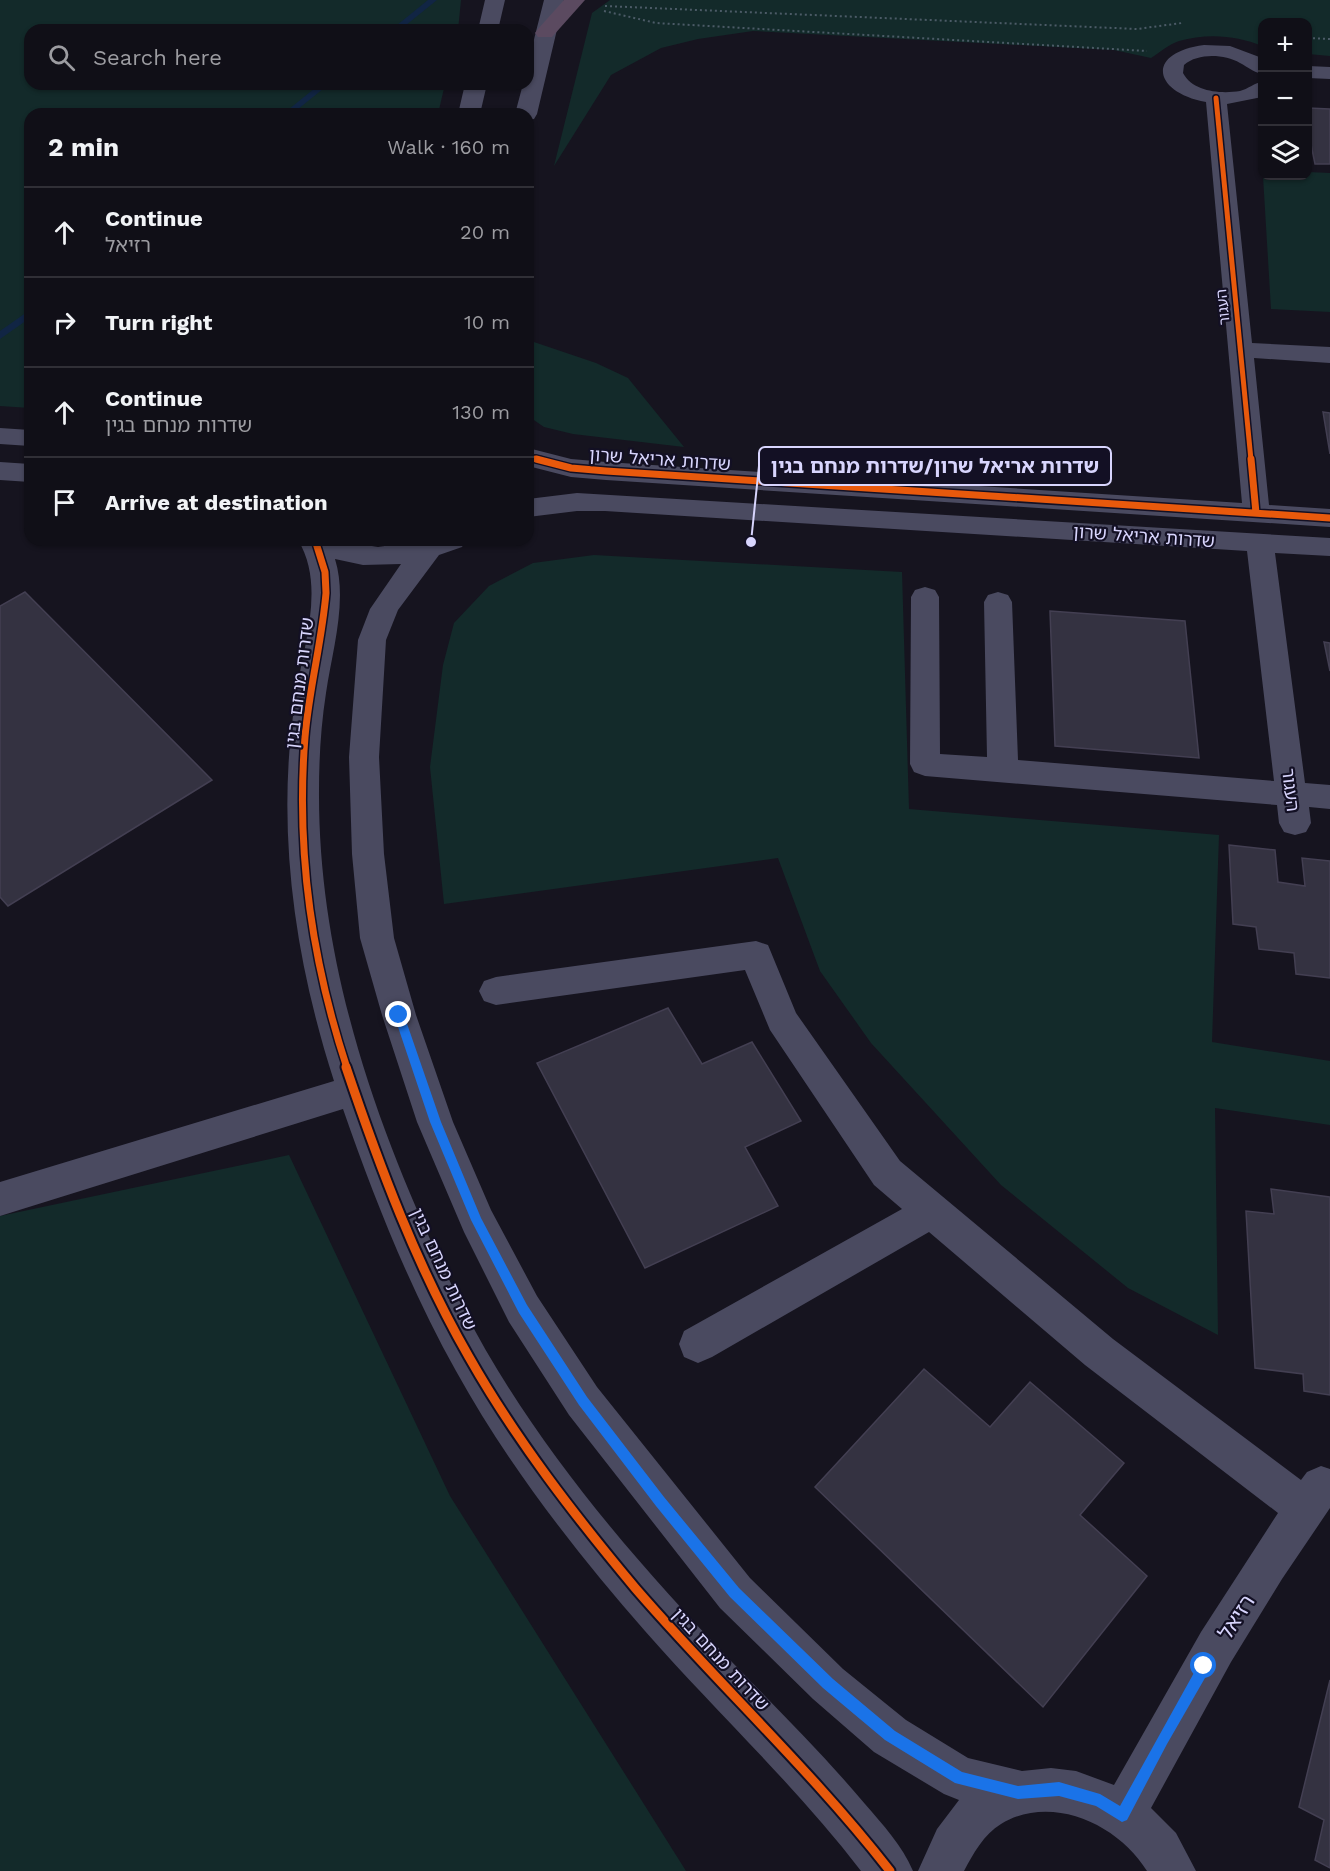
<!DOCTYPE html>
<meta charset="utf-8">
<style>
body{margin:0;font-family:"Work Sans","Noto Sans Hebrew",sans-serif;background:#191820;color:#f1f3f6}
.controls{position:absolute;right:18px;top:18px;display:grid;overflow:hidden;border-radius:12px;box-shadow:0 2px 4px #0004}
.controls button{width:54px;height:54px;display:grid;place-items:center;padding:0;border:0;border-bottom:2px solid #302f36;background:#100f17;color:#f1f3f6;font:30px sans-serif}
.stop{position:absolute;width:18px;height:18px;margin:-14px;border:4px solid #1a73e8;border-radius:50%;background:#fff}
.stop.end{background:#1a73e8;border-color:#fff;box-shadow:0 2px 6px #0008}
.list{margin:0;padding:0;list-style:none}
h2{display:flex;justify-content:space-between;align-items:center;height:78px;margin:0;padding:0 24px;font-size:26px}
h2 small{font-size:20px;font-weight:400;color:#9c9ca1}
.list li{display:grid;grid-template-columns:39px 1fr auto;gap:18px;align-items:center;box-sizing:border-box;height:90px;padding:0 24px;border-top:2px solid #302f36}
.list b{display:block;font-size:22px;white-space:nowrap}
.list p{margin:0;font-size:20px;white-space:nowrap;color:#9c9ca1}
.list em{font-size:20px;font-style:normal;color:#9c9ca1}
.icon{flex:none;width:33px;height:33px;fill:none;stroke:currentColor;stroke-width:2;stroke-linecap:round;stroke-linejoin:round}
.map{position:relative;flex:none;width:1330px;height:1871px;overflow:hidden}
.search{position:absolute;background:#100f17;box-shadow:0 2px 4px #0004;left:24px;top:24px;width:510px;height:66px;display:flex;align-items:center;gap:15px;box-sizing:border-box;padding:0 21px;border-radius:18px;color:#9c9ca1;font-size:22px}
.panel{position:absolute;background:#100f17;box-shadow:0 2px 4px #0004;left:24px;top:108px;width:510px;height:438px;border-radius:18px}
.map>svg:first-child{display:block}
</style>
<div class="map">
<svg width="1330" height="1871" viewBox="0 0 1330 1871">
<rect width="100%" height="100%" fill="#16141f"/>
<!-- green -->
<path fill="#132a2a" d="M0 0H461L458 30H30V84H445L438 114H30V408L0 406Z
M610 0H1330V56L1308 54V22H1262V46C1237 35 1206 33 1179 41 1169 44 1159 53 1151 58L1114 50 753 31 698 39 661 48 611 75 554 166 592 13Z
M1308 172 1330 173V312L1271 309 1263 176H1308Z
M528 340 596 363 628 378 684 447 573 434 544 427 528 416Z
M594 555 902 572 909 809 1219 835 1212 1042 1330 1061V1125L1215 1108 1218 1335 1128 1288 1001 1185 871 1043 820 971 778 858 444 904 430 767 443 665 454 623 489 586 533 563Z
M289 1155 450 1496 686 1871H0V1216Z"/>
<g fill="none" stroke-linecap="round" stroke-linejoin="round">
<!-- stream -->
<path fill="#112544" fill-rule="evenodd" d="M428 0H437L400 30H391Z
M320 84H329L292 114H283Z
M30 310V318L0 339V331Z"/>
</g>
<!-- building -->
<path fill="#343241" stroke="#433f52" stroke-width="1.5" d="M1308 108 1330 109V164H1315L1308 130Z
M1323 412 1330 413V454Z
M25 592 212 780 8 906 0 897V606Z
M1050 611 1185 621 1199 758 1055 746Z
M1324 642 1330 643V671Z
M1229 845 1275 850 1278 882 1305 886 1302 858 1330 861V978L1296 974 1294 953 1259 949 1256 927 1233 924Z
M668 1008 702 1064 752 1042 801 1121 745 1147 778 1206 645 1268 537 1063Z
M1271 1189 1330 1197V1395L1304 1391 1303 1374 1255 1368 1246 1211 1274 1214Z
M924 1369 990 1427 1030 1382 1124 1463 1080 1515 1147 1576 1043 1707 815 1487Z
M1330 1680V1868L1315 1860 1324 1820 1299 1807Z"/>
<g fill="none" stroke-linecap="round" stroke-linejoin="round">
<!-- path -->
<path stroke="#4c5b67" stroke-width="2" stroke-dasharray="2 3" stroke-linecap="butt" d="M605 6 1137 29 1182 23
M604 11 656 23 1147 51
M1308 38 1330 39"/>
<!-- minor -->
<path fill="#4a4a60" fill-rule="evenodd" d="M485 0H505L498 30H478Z
M544 0H564L537 114 534 119 528 120V114H515L523 84H528V63Z
M1204 45 1230 46 1262 58V74C1253 72 1248 67 1240 63 1224 54 1198 53 1184 65L1183 73C1193 92 1221 94 1240 91 1248 89 1254 83 1262 82V97L1227 104 1252 343 1330 347V363L1254 358 1269 505 1330 509V527L606 480 571 477 528 466V448L571 459 606 462 1242 503 1206 102C1153 92 1145 53 1204 45Z
M1308 66 1330 67V79L1308 78Z
M465 84H487L480 114H458Z
M0 428 30 430V446L0 444Z
M0 462 30 464V482L0 480Z
M577 493 1330 538V556L1275 553 1305 783 1330 785V809L1309 807 1311 823 1306 832 1295 835 1284 832 1279 823 1277 805 925 776 914 772 910 764 911 597 915 590 925 587 935 590 939 597 940 754 987 757 984 602 988 595 998 592 1008 595 1012 602 1018 760 1274 781 1247 551 605 511H577L528 517V499Z
M298 540H335L378 547 425 540H466L462 547 439 555 398 610 386 640 379 757 384 854 394 938 416 1015 453 1122 491 1210 537 1296 597 1387 750 1578 843 1669 906 1720 968 1758 1022 1771 1051 1768 1076 1771 1114 1785 1201 1632 1278 1513 1085 1365 929 1232 712 1357 698 1363 684 1357 679 1344 684 1331 902 1209 874 1185 770 1030 745 970 496 1005 484 1001 479 991 484 981 496 977 756 941 768 945 796 1013 900 1161 1113 1339 1301 1480 1307 1472 1321 1466 1330 1469V1508L1282 1579 1231 1662 1151 1808 1176 1833 1196 1871H1147C1119 1825 1052 1793 1001 1824 984 1834 973 1854 964 1871H918L937 1829 959 1800 944 1794 874 1752 813 1699 720 1608 569 1415 509 1322 464 1232 417 1122 382 1015 360 938 352 854 349 757 358 640 370 609 401 564 363 565 335 559C348 601 332 651 326 693 321 725 319 758 319 791 318 972 383 1148 463 1308 529 1438 631 1557 731 1661 776 1708 823 1754 865 1804 883 1825 902 1845 913 1871H861C796 1786 716 1712 645 1631 575 1551 508 1465 456 1371 410 1289 374 1198 343 1109L0 1216V1182L334 1081C294 957 275 825 296 695 303 646 326 586 298 540Z"/>
<!-- highway -->
<path fill="#5b4a60" fill-rule="evenodd" d="M564 0H585L552 37H538L535 33 538 29Z"/>
<!-- cycleway-far2 casing -->
<g stroke="#131024" stroke-width="8">
<path id="cycleway-far2" d="M1216 98 1251 460
M528 457 542 460"/>
</g>
<!-- cycleway-far1 casing -->
<g stroke="#131024" stroke-width="10">
<path id="cycleway-far1" d="M536 459 571 468 606 471 1330 518
M1251 459 1256 513
M316 543 325 572 326 593C322 641 309 689 305 737 296 849 312 962 347 1068"/>
</g>
<!-- cycleway casing -->
<g stroke="#131024" stroke-width="13">
<path id="cycleway" d="M346 1067C379 1165 417 1267 469 1357 516 1440 575 1516 636 1589 719 1685 812 1771 890 1871"/>
</g>
<!-- cycleway-far2 -->
<use href="#cycleway-far2" stroke="#e8590c" stroke-width="5"/>
<!-- cycleway-far1 -->
<use href="#cycleway-far1" stroke="#e8590c" stroke-width="7"/>
<!-- cycleway -->
<use href="#cycleway" stroke="#e8590c" stroke-width="9"/>
</g>
<!-- route -->
<path fill="#1a73e8" d="M399 1011 404 1015 441 1122 481 1218 527 1305 587 1397 664 1497 739 1588 833 1679 895 1731 962 1772 1018 1786 1059 1782 1100 1794 1120 1806 1200 1662 1204 1660 1209 1662 1210 1666 1209 1671 1167 1744 1127 1820 1122 1822 1096 1806 1059 1796 1018 1799 955 1783 885 1740 823 1688 730 1597 656 1506 579 1405 519 1313 471 1220 430 1122 394 1015Z"/>
<g text-anchor="middle" dominant-baseline="central" stroke-width="4.5" stroke-linejoin="round" paint-order="stroke">
<!-- far-street labels -->
<g font-size="15" fill="#d8d5fd" stroke="#131024">
<text transform="translate(1223 307) rotate(-96)">העגור</text>
</g>
<!-- street labels -->
<g font-size="18" fill="#d8d5fd" stroke="#131024">
<text transform="translate(660 459) rotate(4)">שדרות אריאל שרון</text>
<text transform="translate(1144 536) rotate(4)">שדרות אריאל שרון</text>
<text transform="translate(299 683) rotate(-83)">שדרות מנחם בגין</text>
<text transform="translate(1291 790) rotate(83)">העגור</text>
<text transform="translate(444 1269) rotate(65)">שדרות מנחם בגין</text>
<text transform="translate(721 1659) rotate(47)">שדרות מנחם בגין</text>
</g>
<!-- near-street labels -->
<g font-size="21" fill="#d8d5fd" stroke="#131024">
<text transform="translate(1236 1617) rotate(-57)">רזיאל</text>
</g>
</g>
<!-- callouts -->
<path fill="none" stroke="#d8d5fd" stroke-width="2" d="M751 542L759 466"/>
<circle fill="#d8d5fd" stroke="#131024" stroke-width="2" cx="751" cy="542" r="6"/>
<rect fill="#131024" stroke="#d8d5fd" stroke-width="2" x="759" y="447" width="352" height="38" rx="6"/>
<g font-size="20" text-anchor="middle" font-weight="bold" fill="#d8d5fd">
<text x="935" y="473">שדרות אריאל שרון/שדרות מנחם בגין</text>
</g>
</svg>
<div class="controls">
<button>+</button>
<button>−</button>
<button><svg class="icon" aria-label="layers" viewBox="0 0 24 24"><path d="M12 4l9 5-9 5-9-5zM3 14l9 5 9-5"/></svg></button>
</div>
<div class="stop" style="left:1204px;top:1666px"></div>
<div class="stop end" style="left:399px;top:1015px"></div>
<div class="search"><svg class="icon" aria-label="search" viewBox="0 0 24 24"><circle cx="10" cy="10" r="6"/><path d="M15 15l6 6"/></svg>Search here</div>
<section class="panel">
<h2>2 min<small>Walk · 160 m</small></h2>
<ul class="list">
<li><svg class="icon" aria-label="ahead" viewBox="0 0 24 24"><path d="M12 20V5M6 11l6-6 6 6"/></svg><div><b>Continue</b><p>רזיאל</p></div><em>20 m</em></li>
<li><svg class="icon" aria-label="right" viewBox="0 0 24 24"><path d="M7 20v-9h11M14 6l5 5-5 5"/></svg><div><b>Turn right</b></div><em>10 m</em></li>
<li><svg class="icon" aria-label="ahead" viewBox="0 0 24 24"><path d="M12 20V5M6 11l6-6 6 6"/></svg><div><b>Continue</b><p>שדרות מנחם בגין</p></div><em>130 m</em></li>
<li><svg class="icon" aria-label="arrive" viewBox="0 0 24 24"><path d="M6 21V4h12l-3 4 3 4H6"/></svg><div><b>Arrive at destination</b></div></li>
</ul>
</section>
</div>
